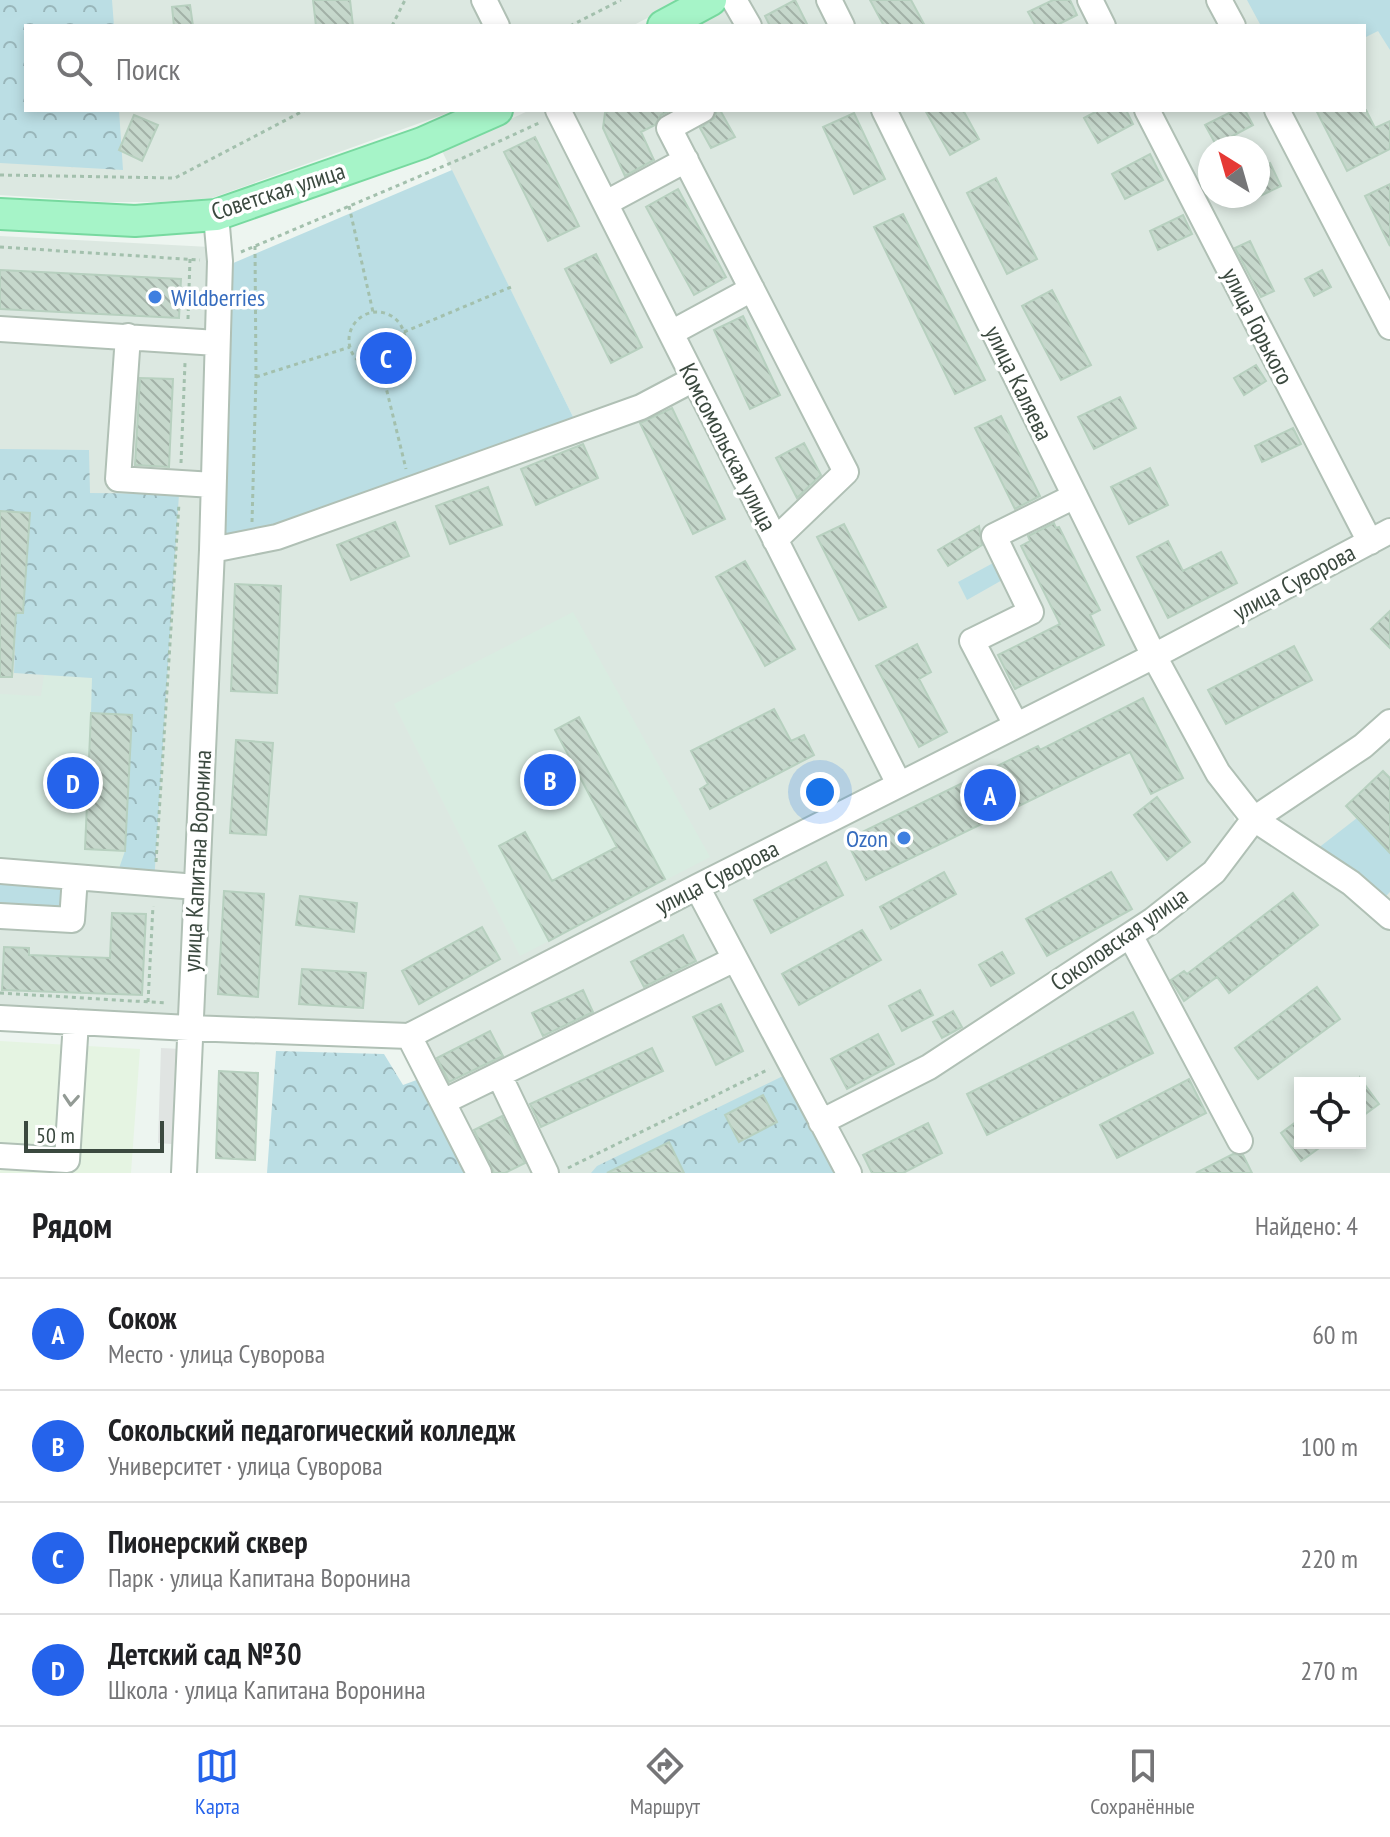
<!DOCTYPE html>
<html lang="ru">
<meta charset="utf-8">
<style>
body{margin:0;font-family:"PT Sans Narrow",sans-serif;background:#f2f2f2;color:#202124}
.controls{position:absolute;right:24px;bottom:24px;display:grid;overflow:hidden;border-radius:0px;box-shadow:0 4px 12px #0003}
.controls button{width:72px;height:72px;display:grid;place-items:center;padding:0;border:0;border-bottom:2px solid #e0e0e0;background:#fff;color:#202124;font:40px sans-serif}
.compass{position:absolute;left:1198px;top:136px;width:72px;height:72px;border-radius:50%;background:#fff;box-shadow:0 4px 12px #0003;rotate:323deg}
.scale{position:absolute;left:24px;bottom:20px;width:140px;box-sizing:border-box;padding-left:8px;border:4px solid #3b493f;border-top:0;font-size:22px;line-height:28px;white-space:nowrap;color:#3b493f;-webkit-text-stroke:6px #fff;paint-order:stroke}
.you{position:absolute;left:820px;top:792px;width:28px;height:28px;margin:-20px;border:6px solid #fff;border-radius:50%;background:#1a73e8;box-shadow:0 0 0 12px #1a73e833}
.badge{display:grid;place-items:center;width:52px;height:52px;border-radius:50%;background:#2563eb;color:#fff;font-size:26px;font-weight:700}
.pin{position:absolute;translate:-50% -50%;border:4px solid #fff;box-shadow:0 2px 8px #0006}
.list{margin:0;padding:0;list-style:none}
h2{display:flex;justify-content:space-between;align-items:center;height:104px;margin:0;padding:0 32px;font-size:34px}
h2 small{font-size:26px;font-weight:400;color:#757577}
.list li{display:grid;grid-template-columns:52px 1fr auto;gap:24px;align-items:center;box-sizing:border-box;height:112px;padding:0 32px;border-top:2px solid #e0e0e0}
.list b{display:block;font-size:30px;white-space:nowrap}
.list p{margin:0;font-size:26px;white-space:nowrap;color:#757577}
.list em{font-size:26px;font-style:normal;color:#757577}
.icon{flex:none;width:44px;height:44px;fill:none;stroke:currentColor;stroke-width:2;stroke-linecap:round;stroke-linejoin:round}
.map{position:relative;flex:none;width:1390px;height:1173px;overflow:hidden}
.search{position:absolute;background:#fff;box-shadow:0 4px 12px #0003;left:24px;right:24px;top:24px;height:88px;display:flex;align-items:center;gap:20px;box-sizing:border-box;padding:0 28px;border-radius:0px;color:#757577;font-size:30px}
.sheet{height:552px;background:#fff}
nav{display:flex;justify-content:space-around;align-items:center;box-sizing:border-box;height:112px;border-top:2px solid #e0e0e0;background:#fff;font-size:22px;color:#757577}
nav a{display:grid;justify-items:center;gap:4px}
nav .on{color:#2563eb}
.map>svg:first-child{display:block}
</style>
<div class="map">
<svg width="1390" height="1173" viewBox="0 0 1390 1173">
<defs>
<pattern id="forest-crowns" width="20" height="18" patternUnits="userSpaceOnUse" patternTransform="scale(2)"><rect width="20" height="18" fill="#bbdee4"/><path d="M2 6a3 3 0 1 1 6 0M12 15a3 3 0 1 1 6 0" fill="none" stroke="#99b6ba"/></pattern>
<pattern id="building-back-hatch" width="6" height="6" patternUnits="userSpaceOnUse" patternTransform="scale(2)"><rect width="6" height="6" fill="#c6d8cc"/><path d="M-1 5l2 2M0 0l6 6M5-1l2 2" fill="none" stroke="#a2b1a7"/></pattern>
</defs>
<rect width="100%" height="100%" fill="#edf5f0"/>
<!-- residential -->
<path fill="#dce8e1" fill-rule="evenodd" d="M0 0H682L632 26H26V110H456L212 198 159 202H105L0 195Z
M741 0H820L833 26H692Z
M837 0H1083L1096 26H850Z
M1098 0H1211L1225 26H1112Z
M1234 0H1390V297L1292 110H1364V26H1248Z
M530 110H550L886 781 409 1027 200 1017 221 538 577 425 442 151Z
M570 110H875L1143 649 904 771Z
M891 110H1140L1361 536 1155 643Z
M1155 110H1269L1390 342V519L1372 529ZM1210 148H1258V196H1210Z
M0 236 210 247 181 1016 0 1005Z
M1390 539V709L1360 737 1258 806 1229 767 1167 661Z
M1151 667 1230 802 1235 822 1231 839 1210 868 923 1063 823 1114 706 892Z
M1390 738V907L1265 818 1360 765Z
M1257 824 1390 922V1173H855L829 1124 1156 924ZM1300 1083H1360V1143H1300Z
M695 898 843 1173H481L417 1043Z"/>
<!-- education -->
<path fill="#d9ece1" d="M573 612 710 857 520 956 394 704Z
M44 675 150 682 144 879 0 868V694L41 696Z"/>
<!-- medical -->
<path fill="#e5f4e2" d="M0 1041 140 1049 131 1173H0Z"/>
<!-- forest -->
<path fill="url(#forest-crowns)" d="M0 0H112L114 26H26V110H119L123 170 0 163Z
M0 449 89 450 90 493 179 494 154 883 115 880 125 851 132 715 91 713 92 678 14 673 16 613H23L30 514 0 511Z
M276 1051 384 1054 403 1085 430 1075 479 1173H267Z
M783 1076 836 1173H591L597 1166Z"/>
<!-- green -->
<path fill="#bbdee4" d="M1247 0H1390V50L1378 31 1364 38V26H1261Z
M452 170 577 425 276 531 221 538 231 264Z
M995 562 1004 579 967 600 958 582Z
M1357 818 1390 853V892L1385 897 1317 849Z
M0 871 75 877 72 920 0 916Z"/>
<!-- parking -->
<path fill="#e0e4e2" d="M161 1048 201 1050 196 1146 158 1143Z"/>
<!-- building -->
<path fill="url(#building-back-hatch)" stroke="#b7d0bf" stroke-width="2" d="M313 0H350L353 26H316Z
M795 0 808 26H770L765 16Z
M870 0H911L925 26H884Z
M1053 0H1070L1077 15 1055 26H1036L1028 12Z
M190 5 193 26H174L172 7Z
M611 110H671L661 115 655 125 641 132 654 160 625 176 603 128 605 113Z
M717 110H720L735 137 711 148 700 128 714 118Z
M925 110H963L979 139 950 155Z
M1099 110H1126L1133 124 1098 143 1084 118Z
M1235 110H1245L1253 125 1216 145 1205 125Z
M1316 110H1366L1375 128 1390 121V149L1347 171Z
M854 113 885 179 854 194 823 127Z
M134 115 158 125 142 161 119 150Z
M535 137 579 226 548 241 504 152Z
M1150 154 1163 180 1125 199 1112 174Z
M1270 163 1281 186 1258 197V168Z
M996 178 1037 259 1007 274 967 193Z
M1390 184V246L1365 196Z
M678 189 726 277 694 295 646 207Z
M903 214 985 380 955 394 874 227Z
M1183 215 1192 234 1158 250 1150 231Z
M1250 241 1274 291 1261 297 1235 248Z
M596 254 642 347 611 363 565 269Z
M0 270 181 279 179 318 0 309Z
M1322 270 1331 287 1314 296 1305 279Z
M1052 290 1091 365 1061 380 1022 306Z
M743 316 780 395 750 409 714 330Z
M1256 365 1266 381 1244 395 1234 378Z
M140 378 173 379 169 467 135 465Z
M1120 397 1136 428 1094 449 1078 417Z
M672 408 725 519 693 534 640 423Z
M1001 416 1040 496 1015 509 975 428Z
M1293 428 1301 444 1262 462 1255 446Z
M804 443 821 475 797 498 776 458Z
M583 444 598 478 536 505 521 469Z
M1150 468 1168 505 1129 524 1111 487Z
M488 487 502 525 450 544 436 506Z
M0 511 30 513 23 613H16L12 677H0Z
M395 522 409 556 351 580 337 545Z
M1054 523 1056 528 1059 527 1100 610 1090 615 1104 645 1015 689 998 655 1060 624 1021 546 1030 541 1028 536Z
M844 524 886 607 859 620 817 537Z
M979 526 982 545 948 566 938 550Z
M1168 541 1183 571 1221 552 1237 583 1168 618 1137 557Z
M745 561 795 649 765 666 716 577Z
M235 584 281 586 277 693 231 691Z
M1390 611V648L1371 629Z
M917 644 931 672 919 679 947 732 919 747 876 666Z
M1294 646 1312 680 1226 724 1208 690Z
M1143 698 1183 778 1151 794 1130 752 866 880 846 840 1038 746 1040 750Z
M774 709 791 741 804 735 814 755 710 809 700 789 708 784 691 751Z
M91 713 132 715 125 851 85 849Z
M579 717 665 879 549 941 499 846 525 832 552 881 617 847 555 730Z
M236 740 273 743 266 835 230 833Z
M1383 771 1390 778V853L1346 806Z
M1157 797 1190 842 1167 860 1134 815Z
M826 862 843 895 771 933 754 900Z
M944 872 956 894 891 929 880 907Z
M1111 872 1132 909 1047 956 1026 919Z
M224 891 264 894 258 997 218 994Z
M1293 893 1318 925 1229 993 1217 977 1184 1001 1171 980 1184 971 1187 974Z
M300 896 357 903 354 932 296 925Z
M112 913 146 914 142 995 2 990 4 947 29 948V955L110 958Z
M482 927 500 959 419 1004 402 971Z
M862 930 881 960 799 1005 782 974Z
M683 935 696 961 644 987 631 962Z
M1002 952 1014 973 991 986 979 965Z
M302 969 366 973 363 1008 299 1004Z
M1317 987 1340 1019 1258 1079 1235 1048Z
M583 990 593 1012 543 1036 532 1013Z
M920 990 933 1015 902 1031 889 1006Z
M721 1004 743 1051 716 1065 693 1017Z
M953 1011 962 1027 942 1038 933 1022Z
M1133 1012 1153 1053 987 1135 967 1094Z
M490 1031 503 1056 449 1082 437 1058Z
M878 1034 894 1064 847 1089 831 1059Z
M652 1048 663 1071 541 1127 530 1104Z
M219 1071 258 1073 255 1160 216 1158Z
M1360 1078 1379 1104 1360 1118Z
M1189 1079 1206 1113 1117 1158 1100 1125Z
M763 1095 777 1122 739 1142 725 1115Z
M502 1116 525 1163 505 1173H494L474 1130Z
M1300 1119V1143H1326L1301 1161 1281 1133Z
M928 1123 942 1153 903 1173H872L863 1155Z
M669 1142 684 1173H607Z
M1233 1154 1243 1155 1252 1173H1196Z"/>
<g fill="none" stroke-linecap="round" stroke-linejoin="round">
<!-- minor casing -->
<g stroke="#b0c0b5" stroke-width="28">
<path id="minor" d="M484 0 497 26
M734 0 749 26
M829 0 842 26
M1090 0 1103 26
M1219 0 1233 26
M558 110 899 784
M702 110 669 128 846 472 775 540
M884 110 1154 656 1218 773 1254 819 1351 883 1390 917
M1147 110 1370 542
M1277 110 1390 327
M606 203 686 160
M0 329 217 343
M671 333 752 289
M128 336 118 479 213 485
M212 550 277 537 641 407 694 379
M1016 725 972 641 1031 612 994 536 1075 496
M0 871 75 877
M697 887 849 1173
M0 916 72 920 75 877 196 887
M1130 935 1240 1141
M0 1018 189 1028 409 1036 697 887 1154 656 1390 531
M409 1036 479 1173
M499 1075 546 1173
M443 1102 735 959
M821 1122 929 1067 1153 920 1214 872 1254 819 1363 746 1390 722
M0 1156 67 1160 76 1022
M184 1173 212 550 220 261 216 215"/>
</g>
<!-- major casing -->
<g stroke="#77d99f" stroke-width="34">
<path id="major" d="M663 26 711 0
M0 214 135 221 216 215 422 143 497 110"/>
</g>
<!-- path -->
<path stroke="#a3c0ad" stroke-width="3" stroke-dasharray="4 4" stroke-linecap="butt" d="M392 26 405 0
M570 26 621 0
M0 175 175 178 305 110
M349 206 373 312
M0 247 200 260
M241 252 465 157 539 123
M349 340a28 28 0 1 1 56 0a28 28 0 1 1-56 0Z
M188 319 190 259
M404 332 511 287
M381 367 406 469
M256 377 350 347
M181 463 185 363
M252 522 256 377 255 246
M156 862 179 503
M0 993 167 1003
M148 1002 153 906
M568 1168 769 1069"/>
<!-- minor -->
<use href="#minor" stroke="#fff" stroke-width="24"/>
<!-- major -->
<use href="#major" stroke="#a6f4c8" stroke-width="30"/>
</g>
<!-- one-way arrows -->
<defs><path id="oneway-chevron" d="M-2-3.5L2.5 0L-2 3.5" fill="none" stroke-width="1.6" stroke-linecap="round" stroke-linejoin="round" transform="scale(2)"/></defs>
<use stroke="#939b95" href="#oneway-chevron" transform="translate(71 1100) rotate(94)"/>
<!-- markers -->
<g fill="#3f7fe0" stroke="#fff" stroke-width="3">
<circle cx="155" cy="297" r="8"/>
<circle cx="904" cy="838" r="8"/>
</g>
<g text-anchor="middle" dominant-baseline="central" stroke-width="7" stroke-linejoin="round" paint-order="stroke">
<!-- street labels -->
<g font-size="24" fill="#3b493f" stroke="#fff">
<text transform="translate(278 191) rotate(-18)">Советская улица</text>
<text transform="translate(1258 326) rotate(63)">улица Горького</text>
<text transform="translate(1019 383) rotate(64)">улица Каляева</text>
<text transform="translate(728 447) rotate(63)">Комсомольская улица</text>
<text transform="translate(1294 582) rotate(-28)">улица Суворова</text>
<text transform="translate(197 861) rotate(-87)">улица Капитана Воронина</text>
<text transform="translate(717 877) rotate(-27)">улица Суворова</text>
<text transform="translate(1119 939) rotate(-35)">Соколовская улица</text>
</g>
<!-- shop labels -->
<g font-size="24" fill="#366cbe" stroke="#fff" text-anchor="start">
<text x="171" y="297">Wildberries</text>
<text x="888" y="838" text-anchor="end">Ozon</text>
</g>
</g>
</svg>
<div class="controls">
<button><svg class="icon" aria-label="locate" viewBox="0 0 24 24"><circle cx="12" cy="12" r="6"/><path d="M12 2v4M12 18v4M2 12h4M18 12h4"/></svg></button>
</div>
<svg class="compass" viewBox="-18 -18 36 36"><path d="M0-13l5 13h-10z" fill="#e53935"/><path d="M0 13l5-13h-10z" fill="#757577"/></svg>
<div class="scale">50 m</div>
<div class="you"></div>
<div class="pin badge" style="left:990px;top:795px">A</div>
<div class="pin badge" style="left:550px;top:780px">B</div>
<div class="pin badge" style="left:386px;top:358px">C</div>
<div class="pin badge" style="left:73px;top:783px">D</div>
<div class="search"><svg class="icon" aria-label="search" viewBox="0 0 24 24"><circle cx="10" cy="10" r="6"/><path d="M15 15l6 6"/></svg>Поиск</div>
</div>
<section class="sheet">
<h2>Рядом<small>Найдено: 4</small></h2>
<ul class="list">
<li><span class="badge">A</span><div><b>Сокож</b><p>Место · улица Суворова</p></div><em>60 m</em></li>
<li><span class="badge">B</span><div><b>Сокольский педагогический колледж</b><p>Университет · улица Суворова</p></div><em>100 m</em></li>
<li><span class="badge">C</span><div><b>Пионерский сквер</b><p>Парк · улица Капитана Воронина</p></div><em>220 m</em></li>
<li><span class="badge">D</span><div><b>Детский сад №30</b><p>Школа · улица Капитана Воронина</p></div><em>270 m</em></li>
</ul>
</section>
<nav>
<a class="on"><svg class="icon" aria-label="map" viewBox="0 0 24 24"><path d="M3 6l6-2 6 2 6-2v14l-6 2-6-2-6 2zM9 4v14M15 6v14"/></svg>Карта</a>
<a><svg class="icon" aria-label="directions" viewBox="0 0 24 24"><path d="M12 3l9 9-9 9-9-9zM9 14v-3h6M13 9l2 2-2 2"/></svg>Маршрут</a>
<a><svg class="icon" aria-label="saved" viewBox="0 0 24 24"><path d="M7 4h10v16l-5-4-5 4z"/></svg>Сохранённые</a>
</nav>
